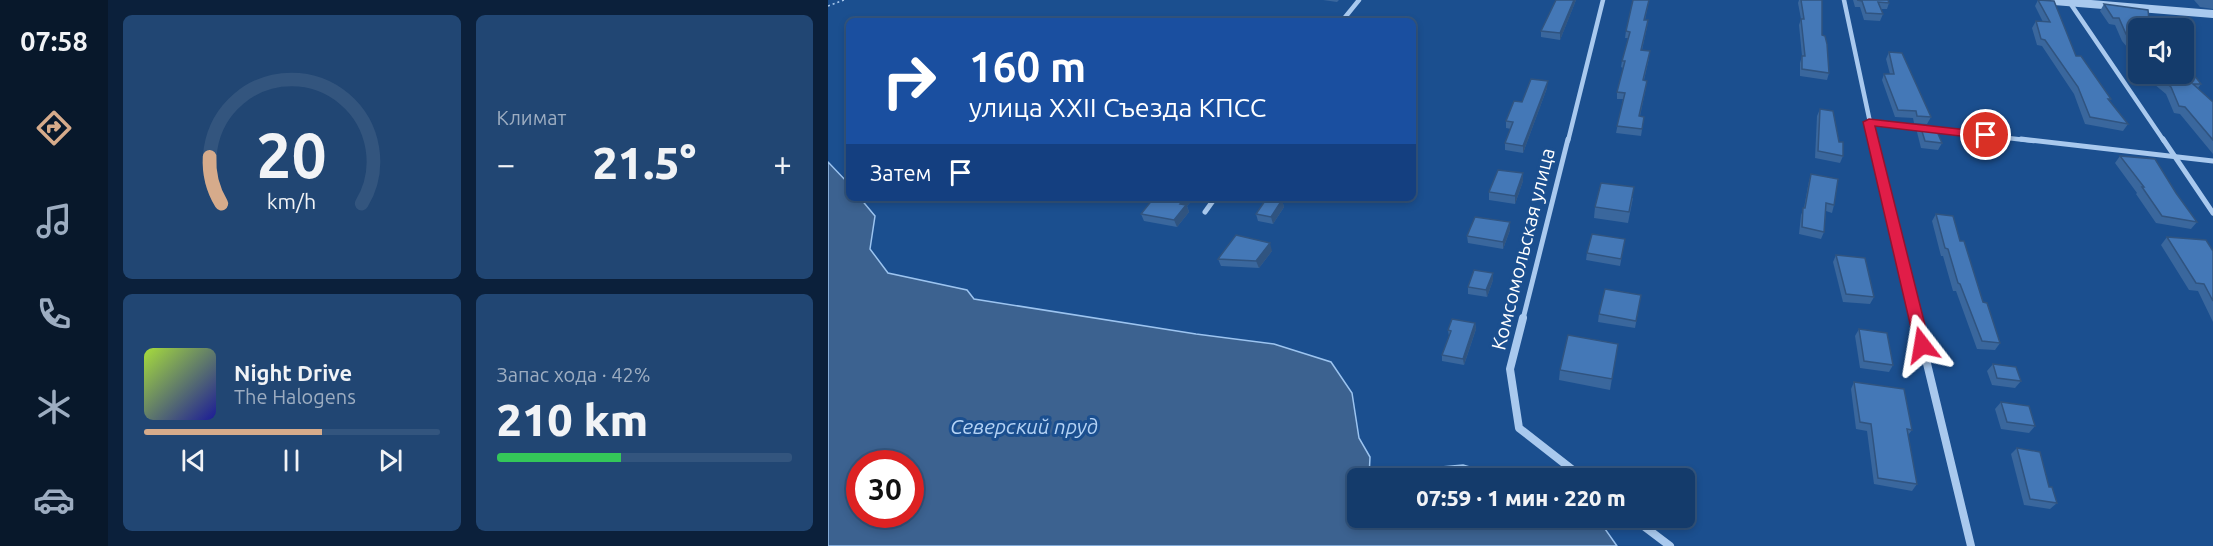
<!DOCTYPE html>
<html lang="ru">
<meta charset="utf-8">
<style>
:root{--surface:#143b6b;--page:#214673;--text:#f1f3f6;--muted:#9dadc1;--line:#33557e;--accent:#d6ab8b}
body{margin:0;font-family:Ubuntu,sans-serif;background:var(--page);color:var(--text);height:100vh;display:flex;flex-direction:column;font-size:22px;white-space:nowrap}
*{box-sizing:border-box;margin:0}
p{font-size:20px;color:var(--muted)}
.icon{flex:none;width:33px;height:33px;fill:none;stroke:currentColor;stroke-width:2;stroke-linecap:round;stroke-linejoin:round}
.map{position:relative;flex:1;overflow:hidden}
.side{display:flex;flex-direction:column;gap:15px;padding:15px;background:#0b203b;width:720px}
.side>*{flex:none}
.hud{position:absolute;left:18px;top:18px;width:570px;height:183px;border-radius:9px;box-shadow:0 3px 9px #0003,0 0 0 2px var(--line);background:#1a4fa0;color:#fff;overflow:hidden}
.buttons{position:absolute;left:1300px;top:18px;display:grid;gap:12px}
.buttons a{display:grid;place-items:center;width:66px;height:66px;border-radius:9px;background:var(--surface);box-shadow:0 3px 9px #0003,0 0 0 2px var(--line);font-size:30px}
.speed{position:absolute;left:18px;top:450px;display:flex;gap:12px;font-size:30px;font-weight:700;text-align:center}
.speed>*{display:grid;place-content:center;width:78px;height:78px;border-radius:50%;background:var(--surface);box-shadow:0 3px 9px #0003,0 0 0 2px var(--line);line-height:1}
.speed .limit{border:9px solid #d22;background:#fff;color:#111}
.pin{position:absolute;display:grid;place-items:center;width:51px;height:51px;color:#fff;margin:-26px;border:3px solid #fff;border-radius:50%;box-shadow:0 2px 6px #0007}
.me{position:absolute;width:66px;margin:-33px;rotate:346deg;stroke-linejoin:round;filter:drop-shadow(0 0 4px #0008)}
.turn{display:flex;align-items:center;gap:21px;height:126px;padding:0 24px;font-size:27px}
.turn .icon{width:78px;height:78px;stroke-width:2.5}
.turn b{display:block;font-size:42px;line-height:51px}
.then{display:flex;align-items:center;height:57px;padding:0 24px;background:#0003;gap:12px;font-size:22px}
.big{font-size:45px;font-weight:800;line-height:1.1}
.side .tile{flex:1;display:flex;flex-direction:column;justify-content:center;gap:9px;min-width:0;padding:0 21px;border-radius:9px;background:var(--page)}
.side .dial{align-items:center;gap:0}
.dial svg{height:156px;overflow:visible;fill:none;stroke:var(--line);stroke-width:7;stroke-linecap:round;text-anchor:middle}
.dial text{fill:var(--text);stroke:none}
.song{display:flex;align-items:center;gap:18px}
.cover{width:72px;height:72px;border-radius:9px;background:linear-gradient(135deg,hsl(80 70% 55%),hsl(240 70% 35%))}
.played{height:6px;border-radius:3px;background:linear-gradient(90deg,var(--accent) 60%,var(--line) 60%)}
.keys{display:flex;justify-content:space-around;direction:ltr}
.heat{display:flex;justify-content:space-between;align-items:center;font-size:33px;direction:ltr}
.charge{height:9px;border-radius:4px;background:linear-gradient(90deg,#34c759 42%,var(--line) 0)}
.side .tiles{flex:1;display:grid;gap:15px;grid-template-columns:repeat(2,1fr)}
.trip{position:absolute;left:519px;top:468px;width:348px;height:60px;border-radius:9px;background:var(--surface);box-shadow:0 3px 9px #0003,0 0 0 2px var(--line);font-weight:800;line-height:60px;text-align:center}
main{display:flex;flex:1;min-height:0}
.menu{display:flex;flex-direction:column;width:108px;justify-content:space-around;align-items:center;background:#08182b;color:var(--muted)}
.menu .icon{width:42px;height:42px}
.menu .selected{color:var(--accent)}
.menu b{font-size:27px;color:var(--text)}
.map>svg:first-child{display:block}
.water{fill:#3c6290;stroke:#9cc4f0;stroke-width:1.5;fill-rule:evenodd}
.lines{fill:none;stroke-linecap:round;stroke-linejoin:round}
.path{stroke:#a9c9ee;stroke-width:1.5;stroke-dasharray:2 3;stroke-linecap:butt}
.minor-far2{stroke:#a9c9ee;stroke-width:4.5}
.minor-far1{stroke:#a9c9ee;stroke-width:5}
.minor{stroke:#a9c9ee;stroke-width:8}
.tertiary{stroke:#a9c9ee;stroke-width:8}
.wall{fill:#3a679d}
.shaded-wall{fill:#305480}
.building{fill:#4478b7;stroke:#305480;stroke-width:1.5}
.route{fill:#e11d48;stroke:#92132f;stroke-width:1.5}
.labels{text-anchor:middle;stroke-width:6;stroke-linejoin:round;paint-order:stroke}
.street-label{font-size:20px;fill:#fff;stroke:#1b4f8f}
.water-label{font-size:21px;font-style:italic;fill:#b5d3f5;stroke:#1b4f8f}
</style>
<main>
<nav class="menu">
<b>07:58</b>
<svg class="icon selected" aria-label="directions" viewBox="0 0 24 24"><path d="M12 3l9 9-9 9-9-9zM9 14v-3h6M13 9l2 2-2 2"/></svg>
<svg class="icon" aria-label="music" viewBox="0 0 24 24"><path d="M9 18V5l10-2v13"/><circle cx="6" cy="18" r="3"/><circle cx="16" cy="16" r="3"/></svg>
<svg class="icon" aria-label="phone" viewBox="0 0 24 24"><path d="M5 4h4l2 5-3 2q2 4 5 5l2-3 5 2v4C11 20 4 13 5 4z"/></svg>
<svg class="icon" aria-label="climate" viewBox="0 0 24 24"><path d="M12 3v18M4 7l16 10M4 17L20 7"/></svg>
<svg class="icon" aria-label="car" viewBox="0 0 24 24"><path d="M5 17H2v-5l4-1 3-4h7l3 4 3 1v5h-3M9 17h6M6 11h13"/><circle cx="7" cy="17" r="2"/><circle cx="17" cy="17" r="2"/></svg>
</nav>
<section class="side">
<div class="tiles">
<div class="tile dial"><svg viewBox="0 0 100 80">
<path d="M14 69A42 42 0 1 1 86 69"/>
<path d="M14 69A42 42 0 0 1 8 45" stroke="#d6ab8b"/>
<text x="50" y="56" font-size="32" font-weight="700">20</text>
<text x="50" y="72" font-size="11">km/h</text>
</svg></div>
<div class="tile"><p>Климат</p>
<div class="heat"><a>−</a><b class="big">21.5°</b><a>+</a></div>
</div>
<div class="tile">
<div class="song"><i class="cover"></i><div><b>Night Drive</b><p>The Halogens</p></div></div>
<div class="played"></div>
<div class="keys"><svg class="icon" aria-label="previous" viewBox="0 0 24 24"><path d="M18 5L8 12l10 7zM5 5v14"/></svg><svg class="icon" aria-label="pause" viewBox="0 0 24 24"><path d="M8 5v14M16 5v14"/></svg><svg class="icon" aria-label="next" viewBox="0 0 24 24"><path d="M6 5l10 7-10 7zM19 5v14"/></svg></div>
</div>
<div class="tile"><p>Запас хода · 42%</p><b class="big">210 km</b><div class="charge"></div></div>
</div>
</section>
<div class="map">
<svg width="1385" height="546" viewBox="0 0 1385 546">
<rect width="100%" height="100%" fill="#1b4f8f"/>
<!-- water -->
<g class="water">
<path d="M0,162l21,22v14h11l15,18 -5,33 18,24 79,17 7,9 222,35 78,10 57,18 21,31 7,45 11,19 -1,21h-11v40h235l10,8 14,20h-789zM32,464h50v50h-50z"/>
<polygon points="635,465 678,478 571,478 580,470"/>
</g>
<g class="lines">
<!-- path -->
<polyline class="path" points="0,6 16,0"/>
<!-- minor-far2 -->
<g class="minor-far2">
<polyline points="1016,0 1046,141"/>
<polyline points="1240,0 1336,141"/>
<polyline points="514,21 531,0"/>
<polyline points="1041,122 1206,141"/>
<polyline points="740,141 775,0"/>
</g>
<!-- minor-far1 -->
<g class="minor-far1">
<polyline points="1045,139 1088,319"/>
<polyline points="1193,139 1385,161"/>
<polyline points="1335,139 1385,213"/>
<polyline points="377,212 387,198"/>
<polyline points="695,319 740,139"/>
</g>
<!-- minor -->
<g class="minor">
<polyline points="695,318 682,369 691,428 755,478"/>
<polyline points="1088,318 1143,546"/>
<polyline points="805,518 842,546"/>
</g>
<!-- tertiary -->
<polyline class="tertiary" points="1214,0 1385,14"/>
</g>
<!-- wall -->
<g class="wall">
<polygon points="495,0 511,0 509,2"/>
<polygon points="728,0 748,0 732,40 713,37 713,31"/>
<polygon points="805,0 821,0 817,20 820,20 819,27 814,50 821,58 816,80 819,81 818,87 812,116 816,117 813,136 788,133 795,99 789,99 789,92 795,68 793,67 794,61 800,38 797,38 798,31"/>
<polygon points="971,0 994,0 994,35 1001,73 999,80 972,76 972,63 974,56 971,25 973,19 970,3"/>
<polygon points="1025,0 1060,0 1061,3 1059,9 1053,9 1055,14 1052,21 1036,20 1032,7 1027,7"/>
<polygon points="1210,0 1248,56 1283,99 1281,101 1300,124 1295,131 1257,124 1246,94 1214,46 1209,45 1204,28 1208,21 1215,22 1207,6"/>
<polygon points="1366,0 1385,0 1385,9 1372,7"/>
<polygon points="1276,4 1311,28 1311,61 1294,41 1287,25 1281,24 1272,11"/>
<polygon points="1061,52 1103,117 1099,124 1086,123 1085,118 1067,117 1054,80 1056,74 1062,74 1058,59"/>
<polygon points="1311,62 1311,71 1307,68"/>
<polygon points="1314,74 1356,74 1373,84 1370,88 1385,102 1385,154 1352,114 1346,113 1338,94"/>
<polygon points="719,88 695,153 677,150 677,143 683,129 678,128 678,121 694,102"/>
<polygon points="992,109 1011,142 1015,156 1012,163 987,158 989,116"/>
<polygon points="1092,125 1114,143 1110,150 1093,148 1089,132"/>
<polygon points="1292,156 1348,193 1369,222 1363,229 1328,223 1308,194 1309,193 1287,163"/>
<polygon points="695,173 695,181 687,204 661,200 661,192"/>
<polygon points="983,174 1006,205 1004,213 998,211 996,232 993,239 971,234 973,215 976,208 981,181"/>
<polygon points="331,198 366,198 359,206 361,212 349,227 316,221 313,214"/>
<polygon points="805,198 800,223 766,218 767,207"/>
<polygon points="454,200 456,207 445,224 430,221 428,214"/>
<polygon points="1108,214 1132,241 1155,302 1172,343 1167,350 1149,349 1128,291 1125,291 1115,256 1113,256 1104,221"/>
<polygon points="682,230 675,249 640,243 639,236"/>
<polygon points="1339,237 1385,251 1385,322 1370,291 1361,290 1333,245"/>
<polygon points="797,239 792,266 758,260 759,253"/>
<polygon points="444,251 431,268 393,266 390,259"/>
<polygon points="1008,255 1046,297 1042,304 1015,302 1005,262"/>
<polygon points="665,273 665,280 659,297 640,294 640,287"/>
<polygon points="813,295 807,328 770,322 771,314"/>
<polygon points="647,323 648,329 636,365 614,361 614,355 621,336 620,330"/>
<polygon points="1031,329 1065,365 1061,372 1032,368 1027,336"/>
<polygon points="790,344 782,390 731,380 732,370"/>
<polygon points="1165,364 1193,381 1187,388 1164,385 1159,371"/>
<polygon points="1026,382 1084,430 1080,435 1089,484 1084,491 1046,484 1039,431 1028,429 1023,389"/>
<polygon points="1173,402 1207,426 1201,433 1173,429 1167,409"/>
<polygon points="1189,448 1221,487 1229,503 1222,509 1196,505 1183,454"/>
</g>
<!-- shaded-wall -->
<g class="shaded-wall">
<polygon points="746,0 748,0 732,40 732,33"/>
<polygon points="720,81 719,88 695,153 695,146"/>
<polygon points="695,173 695,181 687,204 687,196"/>
<polygon points="357,198 366,198 359,206 361,212 349,227 346,220 352,204"/>
<polygon points="454,200 456,207 445,224 443,217"/>
<polygon points="682,222 682,230 675,249 675,242"/>
<polygon points="442,243 444,251 431,268 428,261"/>
<polygon points="665,273 665,280 659,297 658,290"/>
<polygon points="647,323 648,329 636,365 635,359"/>
</g>
<!-- building -->
<g class="building">
<polygon points="728,0 746,0 732,33 713,31"/>
<polygon points="805,0 821,0 816,20 820,20 813,50 822,51 815,80 819,81 811,116 816,117 814,129 789,126 797,93 789,92 797,61 794,61 802,32 798,31"/>
<polygon points="973,0 994,0 994,35 997,36 999,44 1001,73 974,69 974,56 977,56 973,19 976,19"/>
<polygon points="1029,0 1060,0 1061,3 1050,2 1055,14 1038,13 1034,1"/>
<polygon points="1210,0 1226,1 1248,56 1253,56 1283,99 1280,99 1300,124 1262,117 1250,87 1217,40 1213,39 1208,21 1222,22"/>
<polygon points="1276,4 1320,10 1321,20 1329,28 1311,28 1311,49 1298,34 1291,18 1285,18"/>
<polygon points="473,18 487,20 486,21 470,21"/>
<polygon points="1061,52 1074,53 1103,117 1089,116 1088,111 1070,110 1056,74 1066,74"/>
<polygon points="1356,62 1373,84 1365,84 1385,102 1385,140 1357,107 1351,106 1343,87 1327,74 1356,74"/>
<polygon points="703,79 720,81 695,146 677,143 685,122 678,121 686,101 694,102"/>
<polygon points="992,109 1005,111 1011,142 1015,142 1015,156 990,151"/>
<polygon points="1092,125 1107,127 1114,143 1097,141"/>
<polygon points="1292,156 1327,159 1348,193 1369,222 1334,216 1314,187 1316,187"/>
<polygon points="670,170 695,173 687,196 661,192"/>
<polygon points="983,174 1010,179 1006,205 998,203 996,232 974,227 975,208 977,208"/>
<polygon points="773,183 806,187 801,212 767,207"/>
<polygon points="331,198 357,198 352,204 358,205 346,220 313,214 325,199 330,200"/>
<polygon points="439,198 454,200 443,217 428,214"/>
<polygon points="1108,214 1125,216 1132,241 1136,241 1155,302 1159,303 1172,343 1154,341 1132,284 1130,283 1120,249 1117,248"/>
<polygon points="647,217 682,222 675,242 639,236"/>
<polygon points="764,234 797,239 793,259 759,253"/>
<polygon points="408,235 442,243 428,261 390,259"/>
<polygon points="1339,237 1378,240 1385,251 1385,301 1376,284 1368,283"/>
<polygon points="1008,255 1037,258 1046,297 1018,294"/>
<polygon points="646,270 665,273 658,290 640,287"/>
<polygon points="777,289 813,295 808,321 771,314"/>
<polygon points="624,319 647,323 635,359 614,355 623,331 620,330"/>
<polygon points="1031,329 1059,333 1065,365 1036,361"/>
<polygon points="740,335 790,344 784,379 732,370"/>
<polygon points="1165,364 1188,367 1193,381 1169,378"/>
<polygon points="1026,382 1076,389 1084,430 1079,429 1089,484 1050,478 1043,424 1032,422"/>
<polygon points="1173,402 1201,406 1207,426 1179,422"/>
<polygon points="1189,448 1212,452 1221,487 1224,487 1229,503 1202,499"/>
</g>
<!-- route -->
<polygon class="route" points="1041,119 1158,132 1164,135 1158,139 1047,126 1102,345 1100,349 1089,349 1087,345 1035,122"/>
<g class="labels">
<!-- street labels -->
<g class="street-label">
<text transform="translate(695 249) rotate(-76)" y="7">Комсомольская улица</text>
</g>
<!-- water labels -->
<g class="water-label">
<text x="196" y="434">Северский пруд</text>
</g>
</g>
</svg>
<div class="buttons">
<a><svg class="icon" aria-label="sound" viewBox="0 0 24 24"><path d="M4 9h4l5-4v14l-5-4H4zM17 9q2 3 0 6"/></svg></a>
</div>
<div class="speed"><div class="limit">30</div></div>
<div class="pin" style="left:1158px;top:135px;background:#d93025"><svg class="icon" aria-label="arrive" viewBox="0 0 24 24"><path d="M6 21V4h12l-3 4 3 4H6"/></svg></div>
<svg class="me" style="left:1094px;top:345px" viewBox="-20 -20 40 40"><path d="M0-17L14 15 0 8-14 15z" fill="#e11d48" stroke="#fff" stroke-width="4"/></svg>
<div class="trip">07:59 · 1 мин · 220 m</div>
<div class="hud">
<div class="turn"><svg class="icon" aria-label="right" viewBox="0 0 24 24"><path d="M7 20v-9h11M14 6l5 5-5 5"/></svg><div><b>160 m</b>улица XXII Съезда КПСС</div></div>
<div class="then">Затем<svg class="icon" aria-label="arrive" viewBox="0 0 24 24"><path d="M6 21V4h12l-3 4 3 4H6"/></svg></div>
</div>
</div>
</main>
